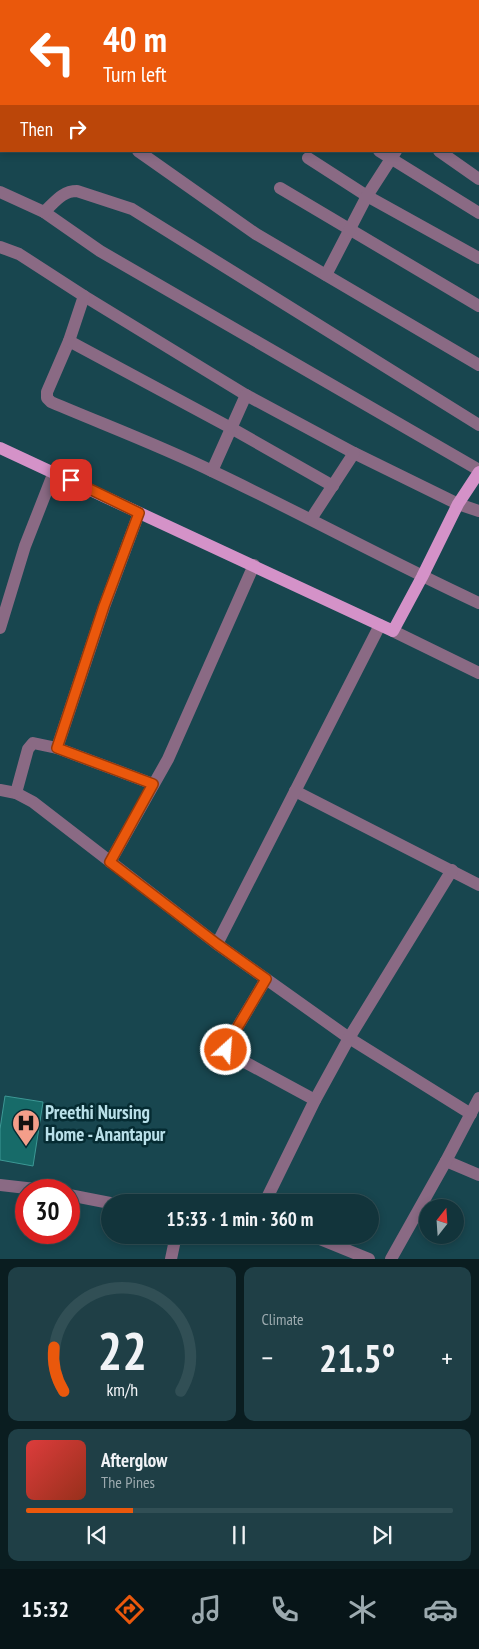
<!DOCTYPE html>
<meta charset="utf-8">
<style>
:root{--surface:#12343b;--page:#1f3f46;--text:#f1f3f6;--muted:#9caaaf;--line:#314f55;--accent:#ea580c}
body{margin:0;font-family:"PT Sans Narrow",sans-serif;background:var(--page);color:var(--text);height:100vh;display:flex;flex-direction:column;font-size:19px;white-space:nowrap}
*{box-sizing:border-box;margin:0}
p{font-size:16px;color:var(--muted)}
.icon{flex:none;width:28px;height:28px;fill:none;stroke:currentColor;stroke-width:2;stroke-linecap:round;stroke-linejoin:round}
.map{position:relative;height:1259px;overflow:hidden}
.details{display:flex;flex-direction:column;gap:8px;padding:8px;background:#0a1d20;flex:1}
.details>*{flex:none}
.top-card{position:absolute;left:0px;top:0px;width:480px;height:152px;box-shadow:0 2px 8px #0003,0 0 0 1px var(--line);background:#ea580c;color:#fff;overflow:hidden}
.needle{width:32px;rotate:17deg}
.controls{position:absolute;left:419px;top:1199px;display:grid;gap:10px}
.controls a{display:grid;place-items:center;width:45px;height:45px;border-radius:50%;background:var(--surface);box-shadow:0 2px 8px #0003,0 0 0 1px var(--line);font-size:25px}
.speed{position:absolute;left:15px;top:1179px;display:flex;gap:10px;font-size:25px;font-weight:700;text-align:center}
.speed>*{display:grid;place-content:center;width:65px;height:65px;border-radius:50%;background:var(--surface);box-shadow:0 2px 8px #0003,0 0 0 1px var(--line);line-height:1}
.speed .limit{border:8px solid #d22;background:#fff;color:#111}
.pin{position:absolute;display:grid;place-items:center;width:42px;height:42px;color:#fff;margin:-21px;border-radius:10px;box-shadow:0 2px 8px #0006}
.me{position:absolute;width:55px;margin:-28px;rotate:26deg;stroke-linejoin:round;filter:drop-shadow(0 0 4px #0008)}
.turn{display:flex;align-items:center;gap:18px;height:105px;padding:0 20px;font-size:22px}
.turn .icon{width:65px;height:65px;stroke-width:2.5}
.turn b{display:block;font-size:35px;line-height:42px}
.then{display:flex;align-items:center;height:48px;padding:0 20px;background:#0003;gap:10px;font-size:19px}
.big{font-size:38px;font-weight:800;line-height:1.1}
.details .tile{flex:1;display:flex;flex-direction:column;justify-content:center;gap:8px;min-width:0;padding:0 18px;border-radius:10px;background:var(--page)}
.details .dial{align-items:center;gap:0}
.dial svg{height:130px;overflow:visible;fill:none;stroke:var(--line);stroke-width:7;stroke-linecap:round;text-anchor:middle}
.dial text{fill:var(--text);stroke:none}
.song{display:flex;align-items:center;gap:15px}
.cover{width:60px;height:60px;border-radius:8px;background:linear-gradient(135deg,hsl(0 70% 55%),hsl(10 70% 35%))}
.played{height:5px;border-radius:2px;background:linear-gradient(90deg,var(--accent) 25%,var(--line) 25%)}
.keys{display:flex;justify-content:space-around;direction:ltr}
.heat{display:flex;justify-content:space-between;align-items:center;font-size:28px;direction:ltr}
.details .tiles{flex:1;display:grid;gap:8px;grid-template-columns:1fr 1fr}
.tile:last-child{grid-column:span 2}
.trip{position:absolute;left:101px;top:1194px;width:278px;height:50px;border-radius:25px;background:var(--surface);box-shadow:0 2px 8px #0003,0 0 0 1px var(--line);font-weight:800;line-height:50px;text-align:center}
.tabs{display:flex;height:80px;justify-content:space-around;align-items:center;background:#071518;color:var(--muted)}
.tabs .icon{width:35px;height:35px}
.tabs .active{color:var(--accent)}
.tabs b{font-size:22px;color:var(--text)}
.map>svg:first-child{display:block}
.building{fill:#176b69;stroke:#3c9895}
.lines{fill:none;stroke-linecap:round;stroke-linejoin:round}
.minor{stroke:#8a6a84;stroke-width:12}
.major{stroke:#d492c8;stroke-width:12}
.route-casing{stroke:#983908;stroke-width:12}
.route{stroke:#ea580c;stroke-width:9}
.labels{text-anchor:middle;stroke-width:5;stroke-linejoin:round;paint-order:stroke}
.poi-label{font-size:19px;font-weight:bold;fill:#b9e0e9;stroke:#052b32;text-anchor:start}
</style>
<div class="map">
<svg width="479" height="1259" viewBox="0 0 479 1259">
<rect width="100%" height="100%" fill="#18464f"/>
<!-- building -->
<polygon class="building" points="5,1096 43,1102 33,1166 0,1160 0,1129"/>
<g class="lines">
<!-- minor -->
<g class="minor">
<polyline points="333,0 334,1"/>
<polyline points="154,1 155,0"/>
<polyline points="268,1 269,0"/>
<polyline points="0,58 1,59"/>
<polyline points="479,137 479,138"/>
<polyline points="138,151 256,234 479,365"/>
<polyline points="379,151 479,213"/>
<polyline points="439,151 479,179"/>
<polyline points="308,158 367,196 479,258"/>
<polyline points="280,188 479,306"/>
<polyline points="0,192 44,212 100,251 479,470"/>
<path d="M44,212c11,-10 18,-21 33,-21l55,18 347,216"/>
<polyline points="0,247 19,254 84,296 246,395 354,453 458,504 479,511"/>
<polyline points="326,275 367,196 396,151"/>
<path d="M84,296l-15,45 -22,51v6l4,4c54,23 110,44 163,70 89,42 176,90 265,131"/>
<polyline points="69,341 231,428 333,486"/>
<polyline points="212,471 246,395"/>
<polyline points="311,519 354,453"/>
<polyline points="0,628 25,546 54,472"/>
<polyline points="393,631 479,673"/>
<polyline points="57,748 104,607 139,513"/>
<polyline points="0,790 16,793 33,802 217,944 349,1038 471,1114"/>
<polyline points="295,791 479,885"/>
<polyline points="16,793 28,749 33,743 57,748 153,784"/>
<polyline points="110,862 168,759 254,565"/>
<polyline points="217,944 380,625"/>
<polyline points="266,979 227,1045 228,1053 315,1100"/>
<polyline points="446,1161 479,1175"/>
<polyline points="0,1185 44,1190"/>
<polyline points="69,1195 110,1203"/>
<polyline points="265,1202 315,1100 349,1038 452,870"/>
<polyline points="310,1235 369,1259"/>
<polyline points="171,1259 176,1235"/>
<polyline points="391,1259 446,1161 479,1098"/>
</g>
<!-- major -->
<polyline class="major" points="0,448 393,631 422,577 458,504 479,472"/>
</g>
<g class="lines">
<!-- route casing -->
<g class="route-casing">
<polyline id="route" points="71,480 139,513 104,606 57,748 153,784 110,862 217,944 266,979 227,1045 226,1050"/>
</g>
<!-- route -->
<use href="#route" class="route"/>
</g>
<!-- icons -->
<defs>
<g id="hospital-pin" transform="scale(1.4375)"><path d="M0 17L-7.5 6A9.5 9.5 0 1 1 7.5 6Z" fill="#f49e8a" stroke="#052b32"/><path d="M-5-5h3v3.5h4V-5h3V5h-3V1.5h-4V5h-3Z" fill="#111"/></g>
</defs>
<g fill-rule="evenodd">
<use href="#hospital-pin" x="26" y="1123"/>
</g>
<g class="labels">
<!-- poi labels -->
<g class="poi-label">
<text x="45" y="1119">Preethi Nursing<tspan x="45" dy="22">Home - Anantapur</tspan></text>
</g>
</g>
</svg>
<div class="controls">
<a><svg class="needle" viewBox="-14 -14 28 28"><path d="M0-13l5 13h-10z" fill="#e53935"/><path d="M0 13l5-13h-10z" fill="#9caaaf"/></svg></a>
</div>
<div class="speed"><div class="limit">30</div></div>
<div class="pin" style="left:71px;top:480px;background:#d93025"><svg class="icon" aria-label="arrive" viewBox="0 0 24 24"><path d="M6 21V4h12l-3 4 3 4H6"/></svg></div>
<svg class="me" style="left:226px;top:1050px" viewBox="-20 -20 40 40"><circle r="17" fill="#ea580c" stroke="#fff" stroke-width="3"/><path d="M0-11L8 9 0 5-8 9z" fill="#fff"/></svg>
<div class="trip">15:33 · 1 min · 360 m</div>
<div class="top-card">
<div class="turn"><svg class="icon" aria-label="left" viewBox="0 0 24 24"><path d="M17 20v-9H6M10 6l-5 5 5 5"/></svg><div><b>40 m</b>Turn left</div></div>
<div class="then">Then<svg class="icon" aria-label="right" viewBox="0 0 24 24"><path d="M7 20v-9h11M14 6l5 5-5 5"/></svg></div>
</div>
</div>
<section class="details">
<div class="tiles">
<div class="tile dial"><svg viewBox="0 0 100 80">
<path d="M14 69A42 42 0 1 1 86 69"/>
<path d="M14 69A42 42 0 0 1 8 42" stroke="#ea580c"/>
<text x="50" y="56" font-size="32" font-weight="700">22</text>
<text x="50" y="72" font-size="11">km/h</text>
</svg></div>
<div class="tile"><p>Climate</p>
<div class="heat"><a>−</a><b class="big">21.5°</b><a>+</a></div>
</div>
<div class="tile">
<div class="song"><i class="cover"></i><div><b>Afterglow</b><p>The Pines</p></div></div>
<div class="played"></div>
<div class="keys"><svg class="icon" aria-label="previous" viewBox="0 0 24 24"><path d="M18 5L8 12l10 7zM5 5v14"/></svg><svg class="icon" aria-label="pause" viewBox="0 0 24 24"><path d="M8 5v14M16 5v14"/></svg><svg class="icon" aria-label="next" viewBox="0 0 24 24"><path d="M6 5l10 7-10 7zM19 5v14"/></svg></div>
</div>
</div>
</section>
<nav class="tabs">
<b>15:32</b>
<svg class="icon active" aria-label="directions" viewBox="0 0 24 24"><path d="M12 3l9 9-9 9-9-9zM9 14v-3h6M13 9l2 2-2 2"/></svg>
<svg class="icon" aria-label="music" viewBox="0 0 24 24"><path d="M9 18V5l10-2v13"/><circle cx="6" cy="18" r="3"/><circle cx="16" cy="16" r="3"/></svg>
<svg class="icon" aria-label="phone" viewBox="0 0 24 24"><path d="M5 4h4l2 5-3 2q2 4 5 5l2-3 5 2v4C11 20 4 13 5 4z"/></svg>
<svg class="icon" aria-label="climate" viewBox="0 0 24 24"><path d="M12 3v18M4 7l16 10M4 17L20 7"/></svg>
<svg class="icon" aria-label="car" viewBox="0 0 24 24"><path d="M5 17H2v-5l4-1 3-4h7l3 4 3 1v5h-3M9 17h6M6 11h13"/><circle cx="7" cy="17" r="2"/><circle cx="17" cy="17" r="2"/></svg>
</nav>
